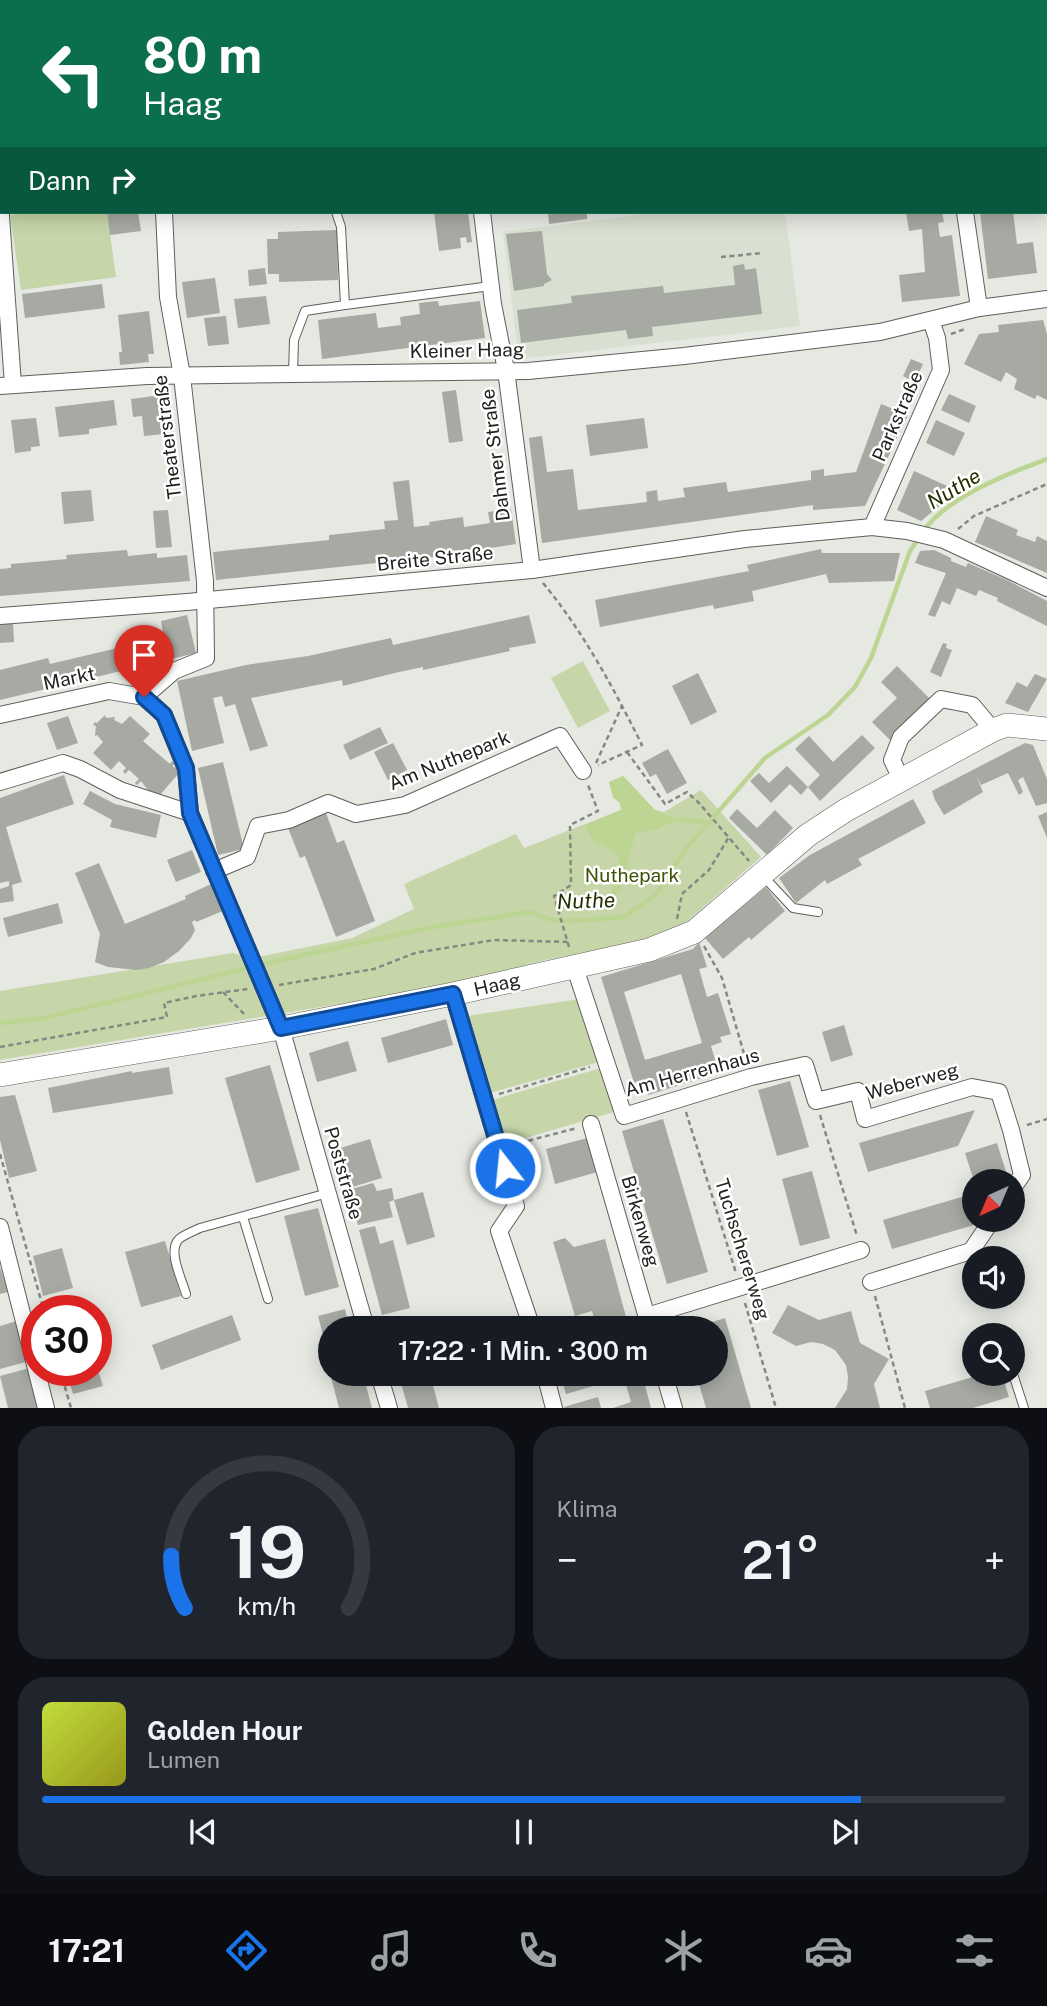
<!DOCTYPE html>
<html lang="de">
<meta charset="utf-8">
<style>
:root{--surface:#171b24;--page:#20242c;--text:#f1f3f6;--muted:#9ea1a6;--line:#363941;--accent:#1a73e8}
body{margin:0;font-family:"Public Sans",sans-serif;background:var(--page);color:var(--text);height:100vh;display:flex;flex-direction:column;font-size:26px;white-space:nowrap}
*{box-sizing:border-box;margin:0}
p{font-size:23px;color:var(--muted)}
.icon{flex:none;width:38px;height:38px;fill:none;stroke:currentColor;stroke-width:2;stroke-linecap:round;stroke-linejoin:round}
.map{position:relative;height:1408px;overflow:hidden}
.drawer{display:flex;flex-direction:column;gap:18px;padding:18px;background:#0d0f14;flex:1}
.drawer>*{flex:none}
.hud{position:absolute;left:0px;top:0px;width:1048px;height:214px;box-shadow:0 4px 18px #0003;background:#0b6e4f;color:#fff;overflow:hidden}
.needle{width:46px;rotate:224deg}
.buttons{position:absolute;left:962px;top:1169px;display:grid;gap:14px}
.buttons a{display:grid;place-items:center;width:63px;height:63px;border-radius:50%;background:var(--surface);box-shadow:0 4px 18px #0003;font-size:35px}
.speed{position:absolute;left:21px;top:1295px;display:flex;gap:14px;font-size:35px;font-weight:700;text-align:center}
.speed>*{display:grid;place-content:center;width:91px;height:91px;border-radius:50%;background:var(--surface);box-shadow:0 4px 18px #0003;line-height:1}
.speed .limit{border:10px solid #d22;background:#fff;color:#111}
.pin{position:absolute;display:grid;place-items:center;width:60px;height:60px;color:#fff;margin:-72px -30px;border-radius:50% 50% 50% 0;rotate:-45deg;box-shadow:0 0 7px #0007}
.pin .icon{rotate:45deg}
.me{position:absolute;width:77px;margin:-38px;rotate:344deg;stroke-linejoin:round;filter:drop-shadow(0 0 5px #0008)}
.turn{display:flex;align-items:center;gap:24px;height:147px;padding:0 28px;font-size:32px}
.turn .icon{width:91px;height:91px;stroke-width:2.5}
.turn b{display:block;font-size:49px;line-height:60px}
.then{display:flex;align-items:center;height:66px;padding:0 28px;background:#0003;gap:14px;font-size:26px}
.big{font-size:52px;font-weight:600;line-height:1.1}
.drawer .widget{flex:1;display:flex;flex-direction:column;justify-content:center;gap:10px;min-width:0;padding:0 24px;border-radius:28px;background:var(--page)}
.drawer .dial{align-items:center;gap:0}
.dial svg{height:182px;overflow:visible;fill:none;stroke:var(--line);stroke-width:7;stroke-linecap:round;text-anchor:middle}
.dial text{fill:var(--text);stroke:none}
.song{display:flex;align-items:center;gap:21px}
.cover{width:84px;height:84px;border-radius:10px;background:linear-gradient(135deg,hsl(70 70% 55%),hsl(60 70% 35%))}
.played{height:7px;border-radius:4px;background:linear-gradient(90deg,var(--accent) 85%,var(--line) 85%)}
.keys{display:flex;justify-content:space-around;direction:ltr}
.heat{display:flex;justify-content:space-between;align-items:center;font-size:38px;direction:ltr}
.drawer .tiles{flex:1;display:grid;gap:18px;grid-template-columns:1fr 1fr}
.widget:last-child{grid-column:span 2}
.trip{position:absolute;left:318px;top:1316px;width:410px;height:70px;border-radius:35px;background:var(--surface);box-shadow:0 4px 18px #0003;font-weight:600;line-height:70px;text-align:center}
.dock{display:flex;height:112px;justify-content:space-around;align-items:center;background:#090b0e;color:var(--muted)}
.dock .icon{width:49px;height:49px}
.dock .selected{color:var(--accent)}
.dock b{font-size:32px;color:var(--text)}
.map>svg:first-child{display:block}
.built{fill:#d9dfd1}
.green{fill:#c6d6a9}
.water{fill:#bdd592}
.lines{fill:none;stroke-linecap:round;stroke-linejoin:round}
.stream{stroke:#bdd592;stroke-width:4.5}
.building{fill:#a7a9a3;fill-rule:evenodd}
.lane-casing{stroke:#5d605a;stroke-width:10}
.street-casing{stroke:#5d605a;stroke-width:18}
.secondary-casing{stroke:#5d605a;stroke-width:24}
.path{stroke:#878884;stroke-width:2.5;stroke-dasharray:5 3.5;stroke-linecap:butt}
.lane{stroke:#fff;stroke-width:8}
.street{stroke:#fff;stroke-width:16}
.secondary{stroke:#fff;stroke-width:23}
.route-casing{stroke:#114b97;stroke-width:18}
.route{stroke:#1a73e8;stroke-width:12}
.labels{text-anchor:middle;stroke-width:5;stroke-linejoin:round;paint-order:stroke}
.street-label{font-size:19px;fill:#212220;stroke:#fff}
.park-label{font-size:19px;fill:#3e5104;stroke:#fff}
.water-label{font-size:21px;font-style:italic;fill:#233000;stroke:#fff}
</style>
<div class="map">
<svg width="1047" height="1408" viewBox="0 0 1047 1408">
<rect width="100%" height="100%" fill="#e6e8e2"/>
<!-- built -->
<polygon class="built" points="662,212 785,212 800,326 519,359 503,232"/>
<!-- green -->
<g class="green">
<polygon points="35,212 107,212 116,277 21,290 10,215"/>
<polygon points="583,661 610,711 578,728 551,678"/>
<polygon points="623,776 655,810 664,812 701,790 761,857 685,923 634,943 545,960 448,986 0,1060 0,991 233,953 253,958 352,938 414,909 404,884 516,834 524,848 621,810 620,803 613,797 609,782"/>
<polygon points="580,999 599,1062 490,1093 467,1016"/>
<polygon points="601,1068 614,1112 505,1144 492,1100"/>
</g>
<!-- water -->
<path class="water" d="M623,776l32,34 23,10 -21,9 -21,4c-5,15 -8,29 -11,44 -3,14 -16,26 -20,41 3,-21 12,-37 14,-59 -5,-8 -14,-17 -24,-15l-10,-19 36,-15 -1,-7 -7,-6 -4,-15z"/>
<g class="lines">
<!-- stream -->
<g class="stream">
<path d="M923,532c22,-34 86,-59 124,-73"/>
<polyline points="678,820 708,822"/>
<polyline points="259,965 433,927 530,912 552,920 573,921 624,917 656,895 684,851 765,758 828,715 855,687 871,658 910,551 918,539"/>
<polyline points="0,1023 45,1018 251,967"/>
</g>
</g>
<!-- building -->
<g class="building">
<polygon points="107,212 138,212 141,231 110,235"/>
<polygon points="434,212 468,212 472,242 467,243 466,237 460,238 461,248 439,251"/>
<polygon points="548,212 587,212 587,219 549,224"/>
<polygon points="906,212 942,212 944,222 938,223 940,237 952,235 960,296 902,302 899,275 925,272 922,229 909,231"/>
<polygon points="980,212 1013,212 1017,244 1033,242 1037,273 988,279"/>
<polygon points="337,230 338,280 279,282 279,274 268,274 267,239 278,239 278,232"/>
<polygon points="542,231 547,274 552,280 544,284 544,286 514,291 506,234"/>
<polygon points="744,264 745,270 756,268 762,314 652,327 653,336 628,339 626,330 521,343 517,310 572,303 571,296 663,286 664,293 735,285 733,266"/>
<polygon points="265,268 267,284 249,286 248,270"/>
<polygon points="215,278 220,313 187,318 182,282"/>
<polygon points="102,284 105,308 25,318 22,294"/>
<polygon points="266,296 270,324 238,328 234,299"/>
<polygon points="438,301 439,306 480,301 485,338 322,359 318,320 376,313 378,328 401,325 400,317 420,314 419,303"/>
<polygon points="149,311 154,354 148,354 149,362 120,365 119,352 122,352 118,315"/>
<polygon points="226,316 229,344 208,346 204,318"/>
<polygon points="1043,320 1047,334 1047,400 1037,395 1035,399 1014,389 1017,379 1006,372 1001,382 964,364 979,334 999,332 998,325"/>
<polygon points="911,359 923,364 915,382 903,376"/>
<polygon points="456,390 463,441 449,443 442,392"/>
<polygon points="169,394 173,433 144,436 142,416 133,417 131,399"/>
<polygon points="949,394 976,406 969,423 941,410"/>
<polygon points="114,400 117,425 89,429 89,434 59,437 55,407"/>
<polygon points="881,404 908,415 865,506 813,510 813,505 542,543 529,438 542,436 547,472 573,469 578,510 647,502 646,492 657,490 658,501 685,497 683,488 726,482 728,492 811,480 811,471 824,469 824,476 856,472"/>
<polygon points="36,418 40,446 31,447 31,451 15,453 11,420"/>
<polygon points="644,418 648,448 590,456 586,425"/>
<polygon points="936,420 965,433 954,456 926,443"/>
<polygon points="914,471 958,491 921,521 897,510"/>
<polygon points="409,480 414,527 430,525 429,522 463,517 464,527 490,523 488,512 511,509 516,544 433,557 216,580 213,552 329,540 329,535 385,529 384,521 398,520 393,482"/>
<polygon points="91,490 94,521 64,524 61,492"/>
<polygon points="168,510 172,547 156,548 153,511"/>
<polygon points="986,516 1018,530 1016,535 1035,542 1037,536 1047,541 1047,573 975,542"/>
<polygon points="821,549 822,553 900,553 894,581 829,583 826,574 752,591 754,601 714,609 713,605 600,627 595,600 749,571 747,565"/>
<polygon points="127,550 128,556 157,553 157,558 187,555 190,581 0,596 0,569 11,568 11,564 67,559 66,555"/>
<polygon points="934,550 951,558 951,561 966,567 968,563 1007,580 1047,601 1047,626 997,601 998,598 979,590 976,596 957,588 950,605 942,601 935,617 928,615 946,573 915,563 920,551"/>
<polygon points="187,615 196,653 0,700 0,670 48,658 50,664 122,647 121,640 163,633 161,621"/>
<polygon points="529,615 536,643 509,648 510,651 423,670 423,667 399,672 343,686 342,680 251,698 268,746 250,751 235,704 225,707 222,696 213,698 224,743 192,751 177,681 246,665 308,656 391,638 393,645"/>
<polygon points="13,623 14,642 0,643 0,624"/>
<polygon points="943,643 947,644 946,648 952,650 941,677 930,672"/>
<polygon points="897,666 931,700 891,741 872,722 897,698 881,682"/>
<polygon points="698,673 717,712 691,725 672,686"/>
<polygon points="1035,674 1047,679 1028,712 1005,703 1017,682 1027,687"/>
<polygon points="105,715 106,718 115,717 114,720 122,724 130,716 150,734 143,741 170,764 172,761 175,764 172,766 176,768 178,774 160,795 154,792 151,794 141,781 137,785 135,783 139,779 129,770 125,774 123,771 126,768 119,761 111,770 93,753 103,742 97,735 95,736 96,726 93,725 95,722 97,723"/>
<polygon points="68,716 78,743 57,750 47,723"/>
<polygon points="380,727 388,743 350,760 343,745"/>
<polygon points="862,735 875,748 820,801 808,787 820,775 795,749 809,736 833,762"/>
<polygon points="393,743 407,770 388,780 374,752"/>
<polygon points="1025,743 1033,745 1047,779 1047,803 1036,806 1023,777 1018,780 1023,792 1019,795 1008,773 981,785 976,775 983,792 944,815 935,800 932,791"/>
<polygon points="668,749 687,783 667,794 656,774 650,777 642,763"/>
<polygon points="223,762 244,849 218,855 198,768"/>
<polygon points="787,766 808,787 801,795 790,784 771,803 750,781 759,773 769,783"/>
<polygon points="64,775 74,804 6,827 22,882 12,885 14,901 0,903 0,889 9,886 9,881 0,883 0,798"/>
<polygon points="90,791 115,804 161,815 156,838 110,827 112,820 83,804"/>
<polygon points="913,799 926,823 858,859 862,865 827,884 825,880 796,903 779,878 810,855"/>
<polygon points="737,809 757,828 775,810 793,828 767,855 729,818"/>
<polygon points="1047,812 1047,838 1038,816"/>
<polygon points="326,813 337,843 344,840 375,921 336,937 305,856 300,858 288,828"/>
<polygon points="192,850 201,872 176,882 167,860"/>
<polygon points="99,863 125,924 186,899 185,896 211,884 223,911 196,922 195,920 192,922 195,930 191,938 179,951 164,962 149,968 136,970 108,967 95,962 100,934 75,873"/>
<polygon points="766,887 785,911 751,940 749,937 723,959 705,938"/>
<polygon points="58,903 63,923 8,937 3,918"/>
<path d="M699,942l8,25 -8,2 8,28 11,-4 13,41 -11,3 2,5 -11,4 8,27 -71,22 -4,-14 -10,2 -33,-106 92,-28zM681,974l21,69 -57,17 -21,-68z"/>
<polygon points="446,1019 453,1045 388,1063 381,1038"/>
<polygon points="844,1025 853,1055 831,1062 822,1032"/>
<polygon points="348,1041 357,1071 317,1082 309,1053"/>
<polygon points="270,1065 300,1170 256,1183 225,1078"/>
<polygon points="169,1067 173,1094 53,1113 48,1088 132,1071 132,1073"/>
<polygon points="790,1081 809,1147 777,1156 758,1090"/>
<polygon points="15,1095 37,1171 9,1178 0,1140 0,1097"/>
<polygon points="975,1110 958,1146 868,1172 859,1143"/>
<polygon points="663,1119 708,1272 667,1284 622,1131"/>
<polygon points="591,1137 601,1171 555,1184 546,1149"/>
<polygon points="370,1139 382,1178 349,1188 337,1149"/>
<polygon points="997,1143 1007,1175 988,1181 974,1181 965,1153"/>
<polygon points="812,1171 830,1238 800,1246 782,1179"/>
<polygon points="373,1183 377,1191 392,1188 394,1200 389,1202 393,1217 358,1225 348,1190"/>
<polygon points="423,1192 435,1237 407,1245 394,1200"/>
<polygon points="965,1196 974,1225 892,1249 883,1220"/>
<polygon points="318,1208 339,1287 305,1296 284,1216"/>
<polygon points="375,1226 380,1244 393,1240 410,1308 382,1315 359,1230"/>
<polygon points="565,1238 574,1247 605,1239 629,1328 597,1328 592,1311 575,1316 553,1242"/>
<polygon points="165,1241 181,1296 141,1307 125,1252"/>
<polygon points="62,1248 73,1288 43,1296 33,1256"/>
<polygon points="0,1267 8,1292 0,1294"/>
<polygon points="788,1305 819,1320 851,1311 860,1343 889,1359 874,1384 880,1408 835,1408 847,1389 848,1377 846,1365 835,1350 823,1344 811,1342 796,1346 772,1333"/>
<polygon points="345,1309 349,1328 331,1328 330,1361 318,1316"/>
<polygon points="232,1315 241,1340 161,1370 152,1345"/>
<polygon points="725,1318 751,1408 706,1408 696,1374 716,1374 716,1328 693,1328"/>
<polygon points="17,1321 29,1361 0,1369 0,1326"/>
<polygon points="30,1368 41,1408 8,1408 0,1376"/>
<polygon points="66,1370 98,1370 103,1386 73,1394"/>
<polygon points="343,1374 363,1374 372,1408 339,1408 331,1377"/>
<polygon points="430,1374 439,1408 408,1408 401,1383"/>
<polygon points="560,1374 594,1374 597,1385 566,1394"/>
<polygon points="623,1374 642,1374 651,1408 613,1408 631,1402"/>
<polygon points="983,1374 1002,1374 1009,1397 973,1408 930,1408 925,1391"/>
<polygon points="598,1397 601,1408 564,1408 564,1407"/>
</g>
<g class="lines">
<!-- lane casing -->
<g class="lane-casing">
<g id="lane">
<polyline points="345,305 491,286"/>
<polyline points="293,374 294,340 305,311 345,305 341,227 336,212"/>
<polyline points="764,877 793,908 818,912"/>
<polyline points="243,1217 268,1299"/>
<path d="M186,1294c-4,-15 -19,-43 -7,-55 6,-5 15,-8 21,-11l128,-35"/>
<polyline points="1013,1374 1024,1408"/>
</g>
</g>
<!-- street casing -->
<g class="street-casing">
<g id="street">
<polyline points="456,0 456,2"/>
<polyline points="937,0 937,2"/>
<polyline points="170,2 170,0"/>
<polyline points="1046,46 1047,46"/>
<polyline points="0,202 13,385"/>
<polyline points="482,212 493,304 506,370 532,570"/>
<polyline points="965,212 979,308"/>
<polyline points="0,386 147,376 528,371 684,356 880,332 979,308 1047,299"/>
<polyline points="872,527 941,370 937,338 931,320"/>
<polyline points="0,616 187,602 532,570 745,539 872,527 907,531 944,540 1047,588"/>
<polyline points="144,697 174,671 206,658 205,581 182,376 168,297 164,212"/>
<polyline points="0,715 109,691 144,697 164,715 186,769 190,813 281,1028 366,1328"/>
<polyline points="902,781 892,760 901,737 941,699 972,705 993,730"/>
<polyline points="0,782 63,763 80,769 120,790 190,813"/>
<polyline points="214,871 247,857 258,826 289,820 328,803 356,814 405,805 560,736 583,771"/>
<polyline points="574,965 624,1116 751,1077 805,1065 816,1101 858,1091 865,1119 972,1087 999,1092 1011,1130 1022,1175 1013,1188"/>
<polyline points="453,994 516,1206 499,1231 532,1328"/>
<polyline points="591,1124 650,1328"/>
<polyline points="0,1227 46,1408"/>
<polyline points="871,1282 971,1251 992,1220"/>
<polyline points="647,1316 861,1250"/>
<polyline points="379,1374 389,1408"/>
<polyline points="545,1374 554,1408"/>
<polyline points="664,1374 674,1408"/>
</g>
</g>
<!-- secondary casing -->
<g class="secondary-casing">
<polyline id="secondary" points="0,1075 281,1028 453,994 649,950 694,932 808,835 846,810 993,730 1007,725 1047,729"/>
</g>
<!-- path -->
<g class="path">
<polyline points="721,257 763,253"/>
<polyline points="951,334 965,329"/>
<polyline points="958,529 974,516 1047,484"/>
<path d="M543,583c40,48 71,106 99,162l-44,20"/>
<polyline points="627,752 665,804 687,792 699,803 749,861"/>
<polyline points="596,763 622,706"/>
<polyline points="677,919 682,894 709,870 729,837"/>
<polyline points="704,946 722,978 747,1064"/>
<polyline points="569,947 554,896 571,885 570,825 598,811 588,785"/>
<polyline points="279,985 374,969 415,953 494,940 568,942"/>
<polyline points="223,992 244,1014"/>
<polyline points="0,1047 167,1017 164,1003 196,996 248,989"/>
<polyline points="499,1094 590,1067"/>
<polyline points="686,1112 736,1273"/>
<polyline points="820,1115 857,1236"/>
<polyline points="1027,1125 1047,1119"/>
<polyline points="512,1145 577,1128"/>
<polyline points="0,1154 44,1311"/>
<polyline points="875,1296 905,1408"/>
<polyline points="745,1303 776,1408"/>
<polyline points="60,1370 71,1408"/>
</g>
<!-- lane -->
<use href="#lane" class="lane"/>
<!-- street -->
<use href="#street" class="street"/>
<!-- secondary -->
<use href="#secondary" class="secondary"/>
</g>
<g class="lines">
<!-- route casing -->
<g class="route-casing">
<polyline id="route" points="144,697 164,715 186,768 190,813 281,1028 453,994 505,1168"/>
</g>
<!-- route -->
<use href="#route" class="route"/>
</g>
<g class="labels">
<!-- street labels -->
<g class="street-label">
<text transform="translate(467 350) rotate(-1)" y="7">Kleiner Haag</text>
<text transform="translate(897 416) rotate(-66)" y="7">Parkstraße</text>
<text transform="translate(167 437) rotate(-97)" y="7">Theaterstraße</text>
<text transform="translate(495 455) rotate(-97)" y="7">Dahmer Straße</text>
<text transform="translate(435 558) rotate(-6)" y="7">Breite Straße</text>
<text transform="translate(69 678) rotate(-12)" y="7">Markt</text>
<text transform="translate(449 760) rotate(-22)" y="7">Am Nuthepark</text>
<text transform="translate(497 984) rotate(-13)" y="7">Haag</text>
<text transform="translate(692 1072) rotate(-15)" y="7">Am Herrenhaus</text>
<text transform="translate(912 1081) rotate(-15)" y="7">Weberweg</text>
<text transform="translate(344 1173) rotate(74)" y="7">Poststraße</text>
<text transform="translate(641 1221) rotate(74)" y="7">Birkenweg</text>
<text transform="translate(743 1249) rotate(73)" y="7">Tuchschererweg</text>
</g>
<!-- park labels -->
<g class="park-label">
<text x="632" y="882">Nuthepark</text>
</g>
<!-- water labels -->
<g class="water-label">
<text transform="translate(954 489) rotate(-31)" y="7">Nuthe</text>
<text transform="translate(586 901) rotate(-2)" y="7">Nuthe</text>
</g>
</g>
</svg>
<div class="buttons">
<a><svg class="needle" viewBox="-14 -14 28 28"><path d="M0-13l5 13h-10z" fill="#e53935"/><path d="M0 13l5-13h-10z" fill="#9ea1a6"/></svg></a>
<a><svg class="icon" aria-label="sound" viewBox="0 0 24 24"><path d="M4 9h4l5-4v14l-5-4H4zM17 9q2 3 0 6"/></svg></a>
<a><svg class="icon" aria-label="search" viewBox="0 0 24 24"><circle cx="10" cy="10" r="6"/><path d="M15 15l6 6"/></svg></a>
</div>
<div class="speed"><div class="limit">30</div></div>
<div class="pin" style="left:144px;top:697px;background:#d93025"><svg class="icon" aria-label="arrive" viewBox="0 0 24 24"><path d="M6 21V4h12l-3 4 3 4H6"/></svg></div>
<svg class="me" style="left:505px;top:1168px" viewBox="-20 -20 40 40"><circle r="17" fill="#1a73e8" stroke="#fff" stroke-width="3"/><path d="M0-11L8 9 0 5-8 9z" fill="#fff"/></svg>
<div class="trip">17:22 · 1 Min. · 300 m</div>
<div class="hud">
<div class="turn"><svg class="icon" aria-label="left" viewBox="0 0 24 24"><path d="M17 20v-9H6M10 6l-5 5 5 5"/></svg><div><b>80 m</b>Haag</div></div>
<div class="then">Dann<svg class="icon" aria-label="right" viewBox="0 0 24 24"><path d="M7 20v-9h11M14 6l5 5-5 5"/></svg></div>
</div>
</div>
<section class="drawer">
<div class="tiles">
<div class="widget dial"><svg viewBox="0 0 100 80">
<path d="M14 69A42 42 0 1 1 86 69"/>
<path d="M14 69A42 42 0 0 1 8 46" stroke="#1a73e8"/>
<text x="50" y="56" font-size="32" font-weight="700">19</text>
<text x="50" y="72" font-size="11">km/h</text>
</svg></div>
<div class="widget"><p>Klima</p>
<div class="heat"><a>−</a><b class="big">21°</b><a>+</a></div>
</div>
<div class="widget">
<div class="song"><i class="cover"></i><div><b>Golden Hour</b><p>Lumen</p></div></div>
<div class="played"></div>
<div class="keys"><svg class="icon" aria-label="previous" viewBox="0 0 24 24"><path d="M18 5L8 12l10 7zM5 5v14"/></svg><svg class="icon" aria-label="pause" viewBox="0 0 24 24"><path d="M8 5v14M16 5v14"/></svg><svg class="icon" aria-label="next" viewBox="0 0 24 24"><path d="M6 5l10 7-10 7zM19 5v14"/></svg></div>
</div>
</div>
</section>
<nav class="dock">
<b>17:21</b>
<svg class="icon selected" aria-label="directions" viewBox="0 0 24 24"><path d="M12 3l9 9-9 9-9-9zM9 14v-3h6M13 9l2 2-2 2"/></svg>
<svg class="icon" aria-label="music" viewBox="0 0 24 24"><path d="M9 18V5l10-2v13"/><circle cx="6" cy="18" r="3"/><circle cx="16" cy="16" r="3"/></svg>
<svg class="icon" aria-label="phone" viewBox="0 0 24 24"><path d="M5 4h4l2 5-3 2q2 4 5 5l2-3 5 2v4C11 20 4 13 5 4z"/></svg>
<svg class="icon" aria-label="climate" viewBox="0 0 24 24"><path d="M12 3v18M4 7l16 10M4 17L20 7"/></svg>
<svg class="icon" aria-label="car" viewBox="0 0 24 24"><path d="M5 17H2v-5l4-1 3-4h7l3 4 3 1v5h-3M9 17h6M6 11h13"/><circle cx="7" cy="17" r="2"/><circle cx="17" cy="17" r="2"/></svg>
<svg class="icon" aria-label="filters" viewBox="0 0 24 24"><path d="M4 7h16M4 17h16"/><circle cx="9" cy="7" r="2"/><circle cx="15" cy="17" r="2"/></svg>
</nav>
